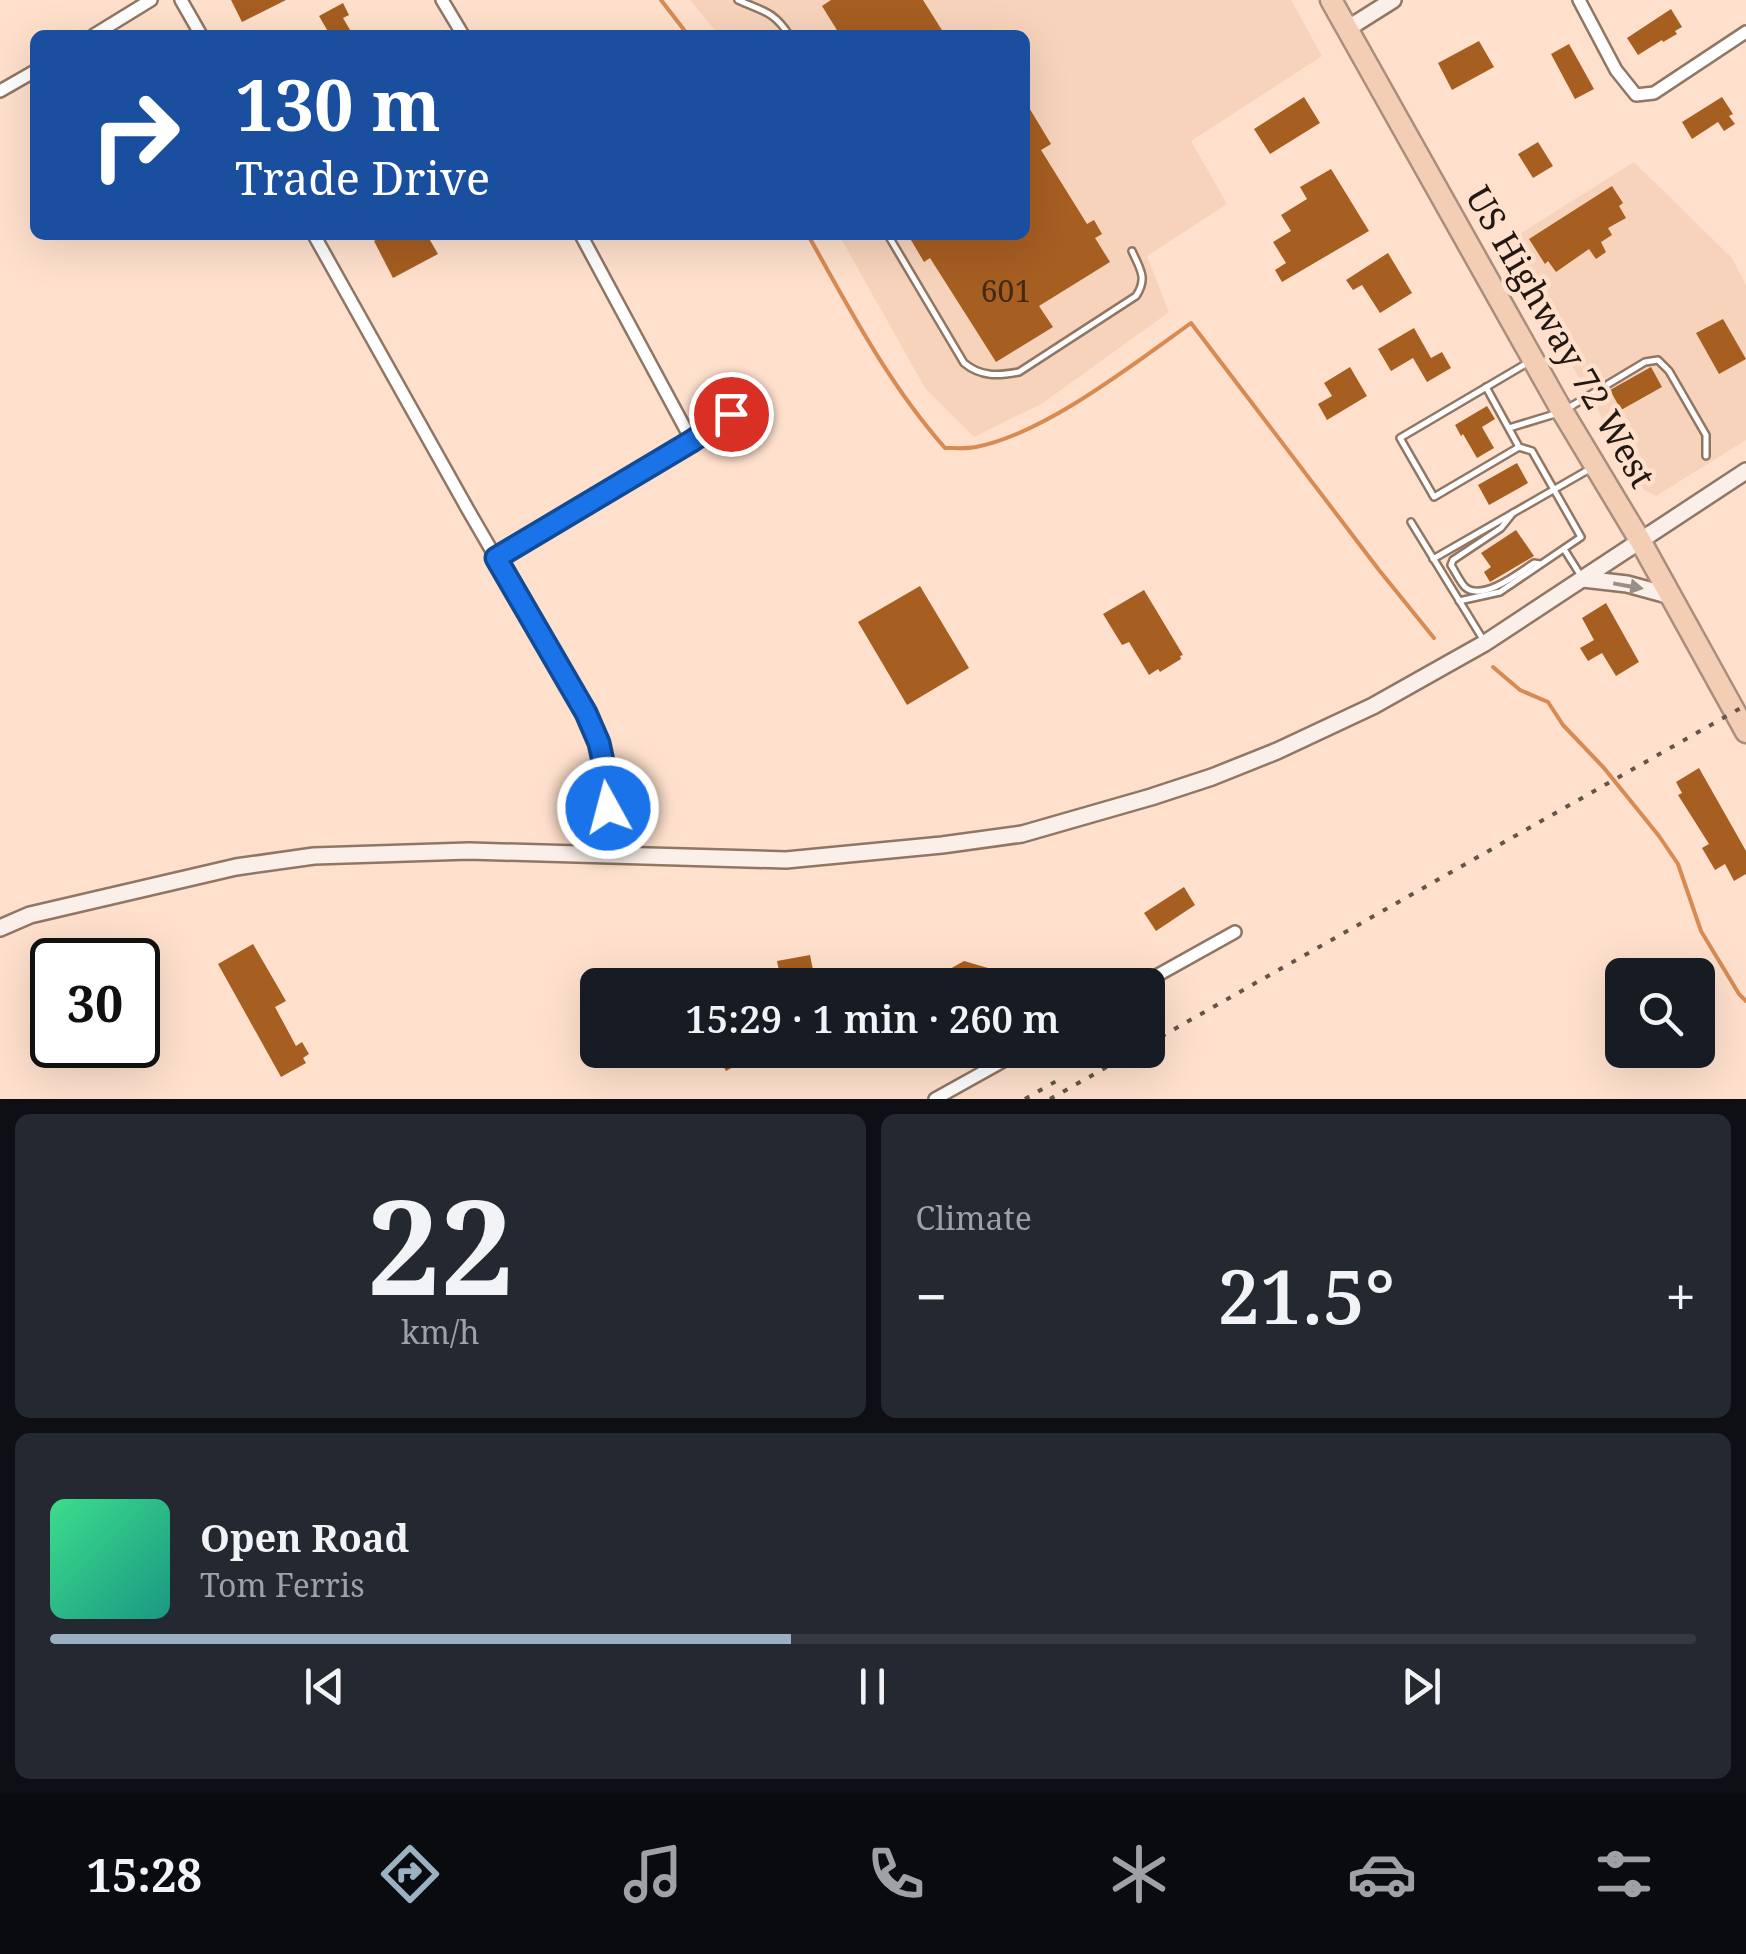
<!DOCTYPE html>
<meta charset="utf-8">
<style>
:root{--surface:#171b24;--page:#242831;--text:#f1f3f6;--muted:#9ea1a6;--line:#363941;--accent:#99b1c0}
body{margin:0;font-family:"Noto Serif",serif;background:var(--page);color:var(--text);height:100vh;display:flex;flex-direction:column;font-size:38px;white-space:nowrap}
*{box-sizing:border-box;margin:0}
p{font-size:32px;color:var(--muted)}
.icon{flex:none;width:55px;height:55px;fill:none;stroke:currentColor;stroke-width:2;stroke-linecap:round;stroke-linejoin:round}
.map{position:relative;height:1099px;overflow:hidden}
.details{display:flex;flex-direction:column;gap:15px;padding:15px;background:#0d0f14;flex:1}
.details>*{flex:none}
.banner{position:absolute;left:30px;top:30px;width:1000px;height:210px;border-radius:15px;box-shadow:0 10px 40px #0002;background:#1a4fa0;color:#fff;overflow:hidden}
.buttons{position:absolute;left:1605px;top:958px;display:grid;gap:20px}
.buttons a{display:grid;place-items:center;width:110px;height:110px;border-radius:15px;background:var(--surface);box-shadow:0 10px 40px #0002;font-size:50px}
.speed{position:absolute;left:30px;top:938px;display:flex;gap:20px;font-size:50px;font-weight:700;text-align:center}
.speed>*{display:grid;place-content:center;width:130px;height:130px;border-radius:50%;background:var(--surface);box-shadow:0 10px 40px #0002;line-height:1}
.speed .limit{border:5px solid #111;border-radius:15px;background:#fff;color:#111}
.pin{position:absolute;display:grid;place-items:center;width:85px;height:85px;color:#fff;margin:-42px;border:5px solid #fff;border-radius:50%;box-shadow:0 2px 10px #0007}
.me{position:absolute;width:110px;margin:-55px;rotate:353deg;stroke-linejoin:round;filter:drop-shadow(0 0 8px #0008)}
.turn{display:flex;align-items:center;gap:35px;height:210px;padding:0 40px;font-size:45px}
.turn .icon{width:130px;height:130px;stroke-width:2.5}
.turn b{display:block;font-size:70px;line-height:85px}
.big{font-size:75px;font-weight:600;line-height:1.1}
.details .tile{flex:1;display:flex;flex-direction:column;justify-content:center;gap:15px;min-width:0;padding:0 35px;border-radius:15px;background:var(--page)}
.details .dial{align-items:center;gap:0}
.dial b{font-size:130px;line-height:1}
.song{display:flex;align-items:center;gap:30px}
.cover{width:120px;height:120px;border-radius:15px;background:linear-gradient(135deg,hsl(150 70% 55%),hsl(170 70% 35%))}
.played{height:10px;border-radius:5px;background:linear-gradient(90deg,var(--accent) 45%,var(--line) 45%)}
.keys{display:flex;justify-content:space-around;direction:ltr}
.heat{display:flex;justify-content:space-between;align-items:center;font-size:55px;direction:ltr}
.details .tiles{flex:1;display:grid;gap:15px;grid-template-columns:1fr 1fr}
.tile:last-child{grid-column:span 2}
.trip{position:absolute;left:580px;top:968px;width:585px;height:100px;border-radius:15px;background:var(--surface);box-shadow:0 10px 40px #0002;font-weight:600;line-height:100px;text-align:center}
.menu{display:flex;height:160px;justify-content:space-around;align-items:center;background:#090b0e;color:var(--muted)}
.menu .icon{width:70px;height:70px}
.menu .selected{color:var(--accent)}
.menu b{font-size:45px;color:var(--text)}
.map>svg:first-child{display:block}
.built{fill:#f7d3bb}
.lines{fill:none;stroke-linecap:round;stroke-linejoin:round}
.stream{stroke:#d78b52;stroke-width:4}
.building{fill:#a65e21}
.lane-casing{stroke:#907664;stroke-width:10}
.street-casing{stroke:#907664;stroke-width:16}
.secondary-casing{stroke:#907664;stroke-width:20}
.highway-casing{stroke:#aa8e7c;stroke-width:25}
.lane{stroke:#fff;stroke-width:5}
.street{stroke:#fff;stroke-width:11}
.secondary{stroke:#fbf0e9;stroke-width:15}
.highway{stroke:#f3ceb5;stroke-width:20}
.rail{stroke:#645449;stroke-width:4;stroke-dasharray:5 10;stroke-linecap:butt}
.oneway{fill:#998f88}
.route-casing{stroke:#114b97;stroke-width:25}
.route{stroke:#1a73e8;stroke-width:18}
.labels{text-anchor:middle;stroke-width:9;stroke-linejoin:round;paint-order:stroke}
.number-label{font-size:30px;fill:#432a15}
.street-label{font-size:35px;fill:#221811;stroke:#fee0cc}
</style>
<div class="map">
<svg width="1746" height="1099" viewBox="0 0 1746 1099">
<rect width="100%" height="100%" fill="#fee0cc"/>
<!-- built -->
<g class="built">
<polygon points="690,0 1291,0 1322,56 1191,141 1227,204 1147,256 1169,312 1043,403 974,437 925,388 839,235 1025,235 1025,35 719,35"/>
<polygon points="1634,162 1732,258 1746,285 1746,440 1656,496 1644,490 1502,245"/>
</g>
<g class="lines">
<!-- stream -->
<g class="stream">
<polyline points="661,0 688,35"/>
<path d="M808,235c41,73 81,150 137,213 10,0 21,1 31,-1 68,-13 158,-83 215,-124l188,247 55,68"/>
<polyline points="1493,667 1520,690 1548,702 1563,725 1604,768 1659,836 1678,864 1701,931 1739,994 1746,1001"/>
</g>
</g>
<!-- building -->
<g class="building">
<polygon points="231,0 286,0 242,22"/>
<polygon points="831,0 923,0 945,35 840,35 822,6"/>
<polygon points="343,3 349,15 343,18 353,35 330,35 319,16"/>
<polygon points="1671,9 1682,27 1675,31 1677,34 1663,42 1662,40 1638,55 1627,38"/>
<polygon points="1479,41 1494,67 1452,90 1438,63"/>
<polygon points="1569,44 1594,89 1575,99 1551,54"/>
<polygon points="1304,97 1320,123 1270,154 1254,129"/>
<polygon points="1722,97 1733,114 1729,116 1735,124 1724,131 1718,122 1692,139 1682,122"/>
<polygon points="1025,101 1051,144 1041,150 1087,224 1094,220 1102,234 1095,238 1110,262 1039,306 1053,327 996,362 930,258 924,262 908,235 1025,235"/>
<polygon points="1538,142 1553,166 1533,178 1518,154"/>
<polygon points="1331,169 1369,231 1282,282 1275,270 1286,263 1273,242 1291,231 1281,215 1307,199 1300,187"/>
<polygon points="1612,186 1623,203 1619,206 1626,218 1608,228 1612,235 1601,242 1606,252 1596,259 1589,249 1556,272 1548,261 1545,264 1529,239"/>
<polygon points="384,235 427,235 438,254 393,278 374,241"/>
<polygon points="1388,253 1412,293 1380,313 1362,285 1353,290 1346,280"/>
<polygon points="1723,319 1746,359 1719,374 1696,333"/>
<polygon points="1414,328 1431,358 1442,352 1451,368 1427,382 1413,358 1391,371 1378,349"/>
<polygon points="1350,367 1367,396 1327,420 1318,404 1332,396 1324,383"/>
<polygon points="1651,367 1662,387 1621,410 1610,390"/>
<polygon points="1487,406 1495,419 1482,427 1494,448 1477,458 1463,434 1461,436 1455,425"/>
<polygon points="1517,463 1528,483 1489,505 1478,485"/>
<polygon points="1516,530 1534,556 1490,582 1484,572 1491,567 1481,553"/>
<polygon points="920,586 969,668 907,705 858,622"/>
<polygon points="1144,590 1183,655 1180,656 1181,659 1160,672 1158,669 1149,675 1129,642 1122,645 1103,614"/>
<polygon points="1606,603 1639,662 1616,676 1602,653 1588,661 1580,648 1594,640 1582,618"/>
<polygon points="1699,768 1746,851 1746,874 1734,881 1725,864 1715,870 1702,848 1709,844 1678,795 1682,793 1676,782"/>
<polygon points="1184,887 1195,905 1156,931 1144,913"/>
<polygon points="253,944 286,1001 275,1007 296,1046 302,1042 309,1054 303,1058 306,1063 281,1077 218,964"/>
<polygon points="810,955 816,985 782,985 777,961"/>
<polygon points="964,961 988,968 998,985 947,985 941,974"/>
<polygon points="714,1050 763,1050 726,1071"/>
</g>
<g class="lines">
<!-- lane casing -->
<g class="lane-casing">
<g id="lane">
<path d="M738,0c24,11 36,11 51,35"/>
<path d="M888,235l76,128c17,14 34,13 55,9l117,-76c12,-18 4,-27 -4,-45"/>
<polyline points="1565,410 1645,362 1658,360 1669,371 1706,435 1706,456"/>
<polyline points="1509,428 1555,414"/>
<polyline points="1519,447 1434,497 1400,438 1529,362"/>
<path d="M1513,513l-12,15 -48,32 -2,5c4,6 9,17 14,22 17,15 54,-14 69,-24l6,1"/>
<polyline points="1411,522 1484,641"/>
<polyline points="1564,549 1581,576"/>
<polyline points="1433,559 1588,470"/>
<polyline points="1459,601 1500,592 1581,537 1532,451 1519,447 1486,387"/>
<polyline points="1027,981 1028,985"/>
</g>
</g>
<!-- street casing -->
<g class="street-casing">
<g id="street">
<polyline points="181,0 201,35"/>
<polyline points="442,0 463,35"/>
<polyline points="1579,0 1616,70 1636,95 1654,93 1746,32"/>
<polyline points="94,35 151,0"/>
<polyline points="0,91 35,71"/>
<path d="M314,235l153,273 119,205c24,56 24,82 17,142"/>
<polyline points="581,235 692,441"/>
<polyline points="496,557 692,441 731,414"/>
<polyline points="1140,985 1235,932"/>
<polyline points="935,1099 1023,1050"/>
</g>
</g>
<!-- secondary casing -->
<g class="secondary-casing">
<g id="secondary">
<polyline points="1347,29 1393,0"/>
<polyline points="1583,579 1627,584 1671,596"/>
<polyline points="0,928 30,915 236,867 314,856 469,851 786,860 942,845 1022,834 1151,797 1212,777 1277,751 1373,706 1485,643 1746,471"/>
</g>
</g>
<!-- highway casing -->
<g class="highway-casing">
<polyline id="highway" points="1331,0 1558,404 1641,542 1746,732"/>
</g>
<!-- lane -->
<use href="#lane" class="lane"/>
<!-- street -->
<use href="#street" class="street"/>
<!-- secondary -->
<use href="#secondary" class="secondary"/>
<!-- highway -->
<use href="#highway" class="highway"/>
<!-- rail -->
<g class="rail">
<polyline points="1148,1044 1746,705"/>
<polyline points="1025,1099 1060,1079"/>
<polyline points="1050,1099 1137,1050"/>
</g>
</g>
<!-- one-way arrows -->
<defs><path id="oneway-solid" d="M-6-.8H1V-3.2L6.5 0L1 3.2V.8H-6Z" transform="scale(2.5)"/></defs>
<use class="oneway" href="#oneway-solid" transform="translate(1628 586) rotate(10)"/>
<g class="lines">
<!-- route casing -->
<g class="route-casing">
<polyline id="route" points="608,808 606,775 599,743 586,713 496,558 692,441 731,414"/>
</g>
<!-- route -->
<use href="#route" class="route"/>
</g>
<g class="labels">
<!-- number labels -->
<g class="number-label">
<text x="1006" y="302">601</text>
</g>
<!-- street labels -->
<g class="street-label">
<text transform="translate(1560 337) rotate(60)" y="12">US Highway 72 West</text>
</g>
</g>
</svg>
<div class="buttons">
<a><svg class="icon" aria-label="search" viewBox="0 0 24 24"><circle cx="10" cy="10" r="6"/><path d="M15 15l6 6"/></svg></a>
</div>
<div class="speed"><div class="limit">30</div></div>
<div class="pin" style="left:731px;top:414px;background:#d93025"><svg class="icon" aria-label="arrive" viewBox="0 0 24 24"><path d="M6 21V4h12l-3 4 3 4H6"/></svg></div>
<svg class="me" style="left:608px;top:808px" viewBox="-20 -20 40 40"><circle r="17" fill="#1a73e8" stroke="#fff" stroke-width="3"/><path d="M0-11L8 9 0 5-8 9z" fill="#fff"/></svg>
<div class="trip">15:29 · 1 min · 260 m</div>
<div class="banner">
<div class="turn"><svg class="icon" aria-label="right" viewBox="0 0 24 24"><path d="M7 20v-9h11M14 6l5 5-5 5"/></svg><div><b>130 m</b>Trade Drive</div></div>
</div>
</div>
<section class="details">
<div class="tiles">
<div class="tile dial"><b>22</b><p>km/h</p></div>
<div class="tile"><p>Climate</p>
<div class="heat"><a>−</a><b class="big">21.5°</b><a>+</a></div>
</div>
<div class="tile">
<div class="song"><i class="cover"></i><div><b>Open Road</b><p>Tom Ferris</p></div></div>
<div class="played"></div>
<div class="keys"><svg class="icon" aria-label="previous" viewBox="0 0 24 24"><path d="M18 5L8 12l10 7zM5 5v14"/></svg><svg class="icon" aria-label="pause" viewBox="0 0 24 24"><path d="M8 5v14M16 5v14"/></svg><svg class="icon" aria-label="next" viewBox="0 0 24 24"><path d="M6 5l10 7-10 7zM19 5v14"/></svg></div>
</div>
</div>
</section>
<nav class="menu">
<b>15:28</b>
<svg class="icon selected" aria-label="directions" viewBox="0 0 24 24"><path d="M12 3l9 9-9 9-9-9zM9 14v-3h6M13 9l2 2-2 2"/></svg>
<svg class="icon" aria-label="music" viewBox="0 0 24 24"><path d="M9 18V5l10-2v13"/><circle cx="6" cy="18" r="3"/><circle cx="16" cy="16" r="3"/></svg>
<svg class="icon" aria-label="phone" viewBox="0 0 24 24"><path d="M5 4h4l2 5-3 2q2 4 5 5l2-3 5 2v4C11 20 4 13 5 4z"/></svg>
<svg class="icon" aria-label="climate" viewBox="0 0 24 24"><path d="M12 3v18M4 7l16 10M4 17L20 7"/></svg>
<svg class="icon" aria-label="car" viewBox="0 0 24 24"><path d="M5 17H2v-5l4-1 3-4h7l3 4 3 1v5h-3M9 17h6M6 11h13"/><circle cx="7" cy="17" r="2"/><circle cx="17" cy="17" r="2"/></svg>
<svg class="icon" aria-label="filters" viewBox="0 0 24 24"><path d="M4 7h16M4 17h16"/><circle cx="9" cy="7" r="2"/><circle cx="15" cy="17" r="2"/></svg>
</nav>
